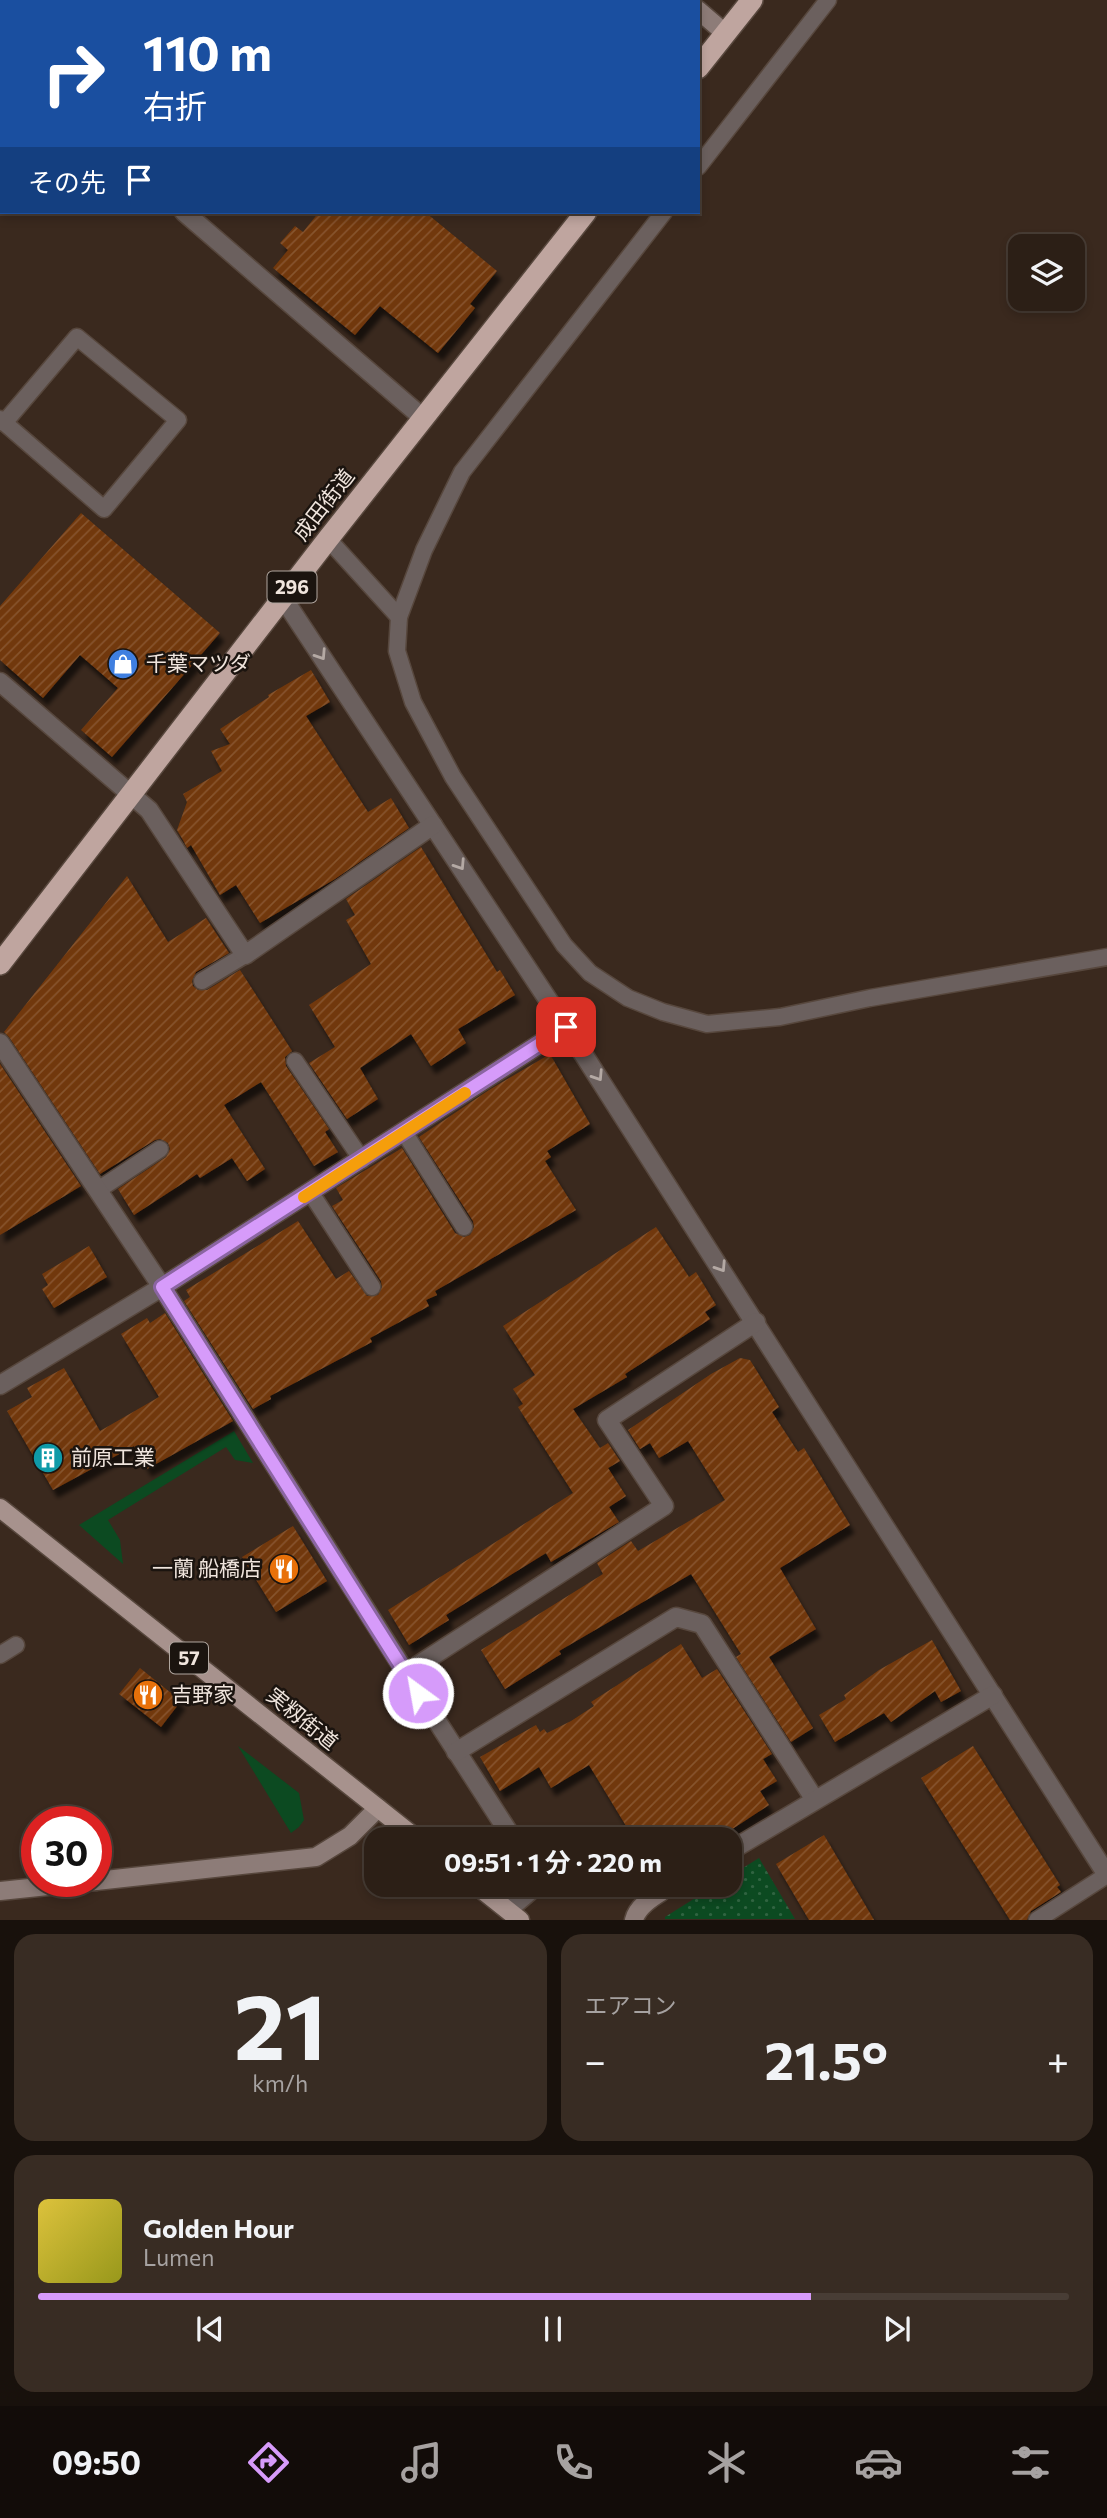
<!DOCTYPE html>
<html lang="ja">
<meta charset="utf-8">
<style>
:root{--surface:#2c1f16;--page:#382c23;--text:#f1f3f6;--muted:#a6a2a1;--line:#483d35;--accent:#d69bfa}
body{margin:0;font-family:Commissioner,"Noto Sans JP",sans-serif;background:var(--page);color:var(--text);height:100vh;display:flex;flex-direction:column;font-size:26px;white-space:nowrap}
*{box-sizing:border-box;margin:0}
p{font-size:23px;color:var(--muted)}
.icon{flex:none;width:38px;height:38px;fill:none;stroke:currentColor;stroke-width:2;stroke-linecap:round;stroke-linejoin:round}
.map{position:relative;height:1920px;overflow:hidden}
.drawer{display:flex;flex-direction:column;gap:14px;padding:14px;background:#18110c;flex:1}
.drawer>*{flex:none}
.guide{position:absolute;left:0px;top:0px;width:700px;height:214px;box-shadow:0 4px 10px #0003,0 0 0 2px var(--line);background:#1a4fa0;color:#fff;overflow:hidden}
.fabs{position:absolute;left:1008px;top:234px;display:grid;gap:14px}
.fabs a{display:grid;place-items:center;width:77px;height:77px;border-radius:14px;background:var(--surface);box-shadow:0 4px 10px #0003,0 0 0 2px var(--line);font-size:35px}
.speed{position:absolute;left:21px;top:1806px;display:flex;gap:14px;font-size:35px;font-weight:700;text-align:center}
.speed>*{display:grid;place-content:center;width:91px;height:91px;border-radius:50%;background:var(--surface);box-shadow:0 4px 10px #0003,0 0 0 2px var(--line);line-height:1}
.speed .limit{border:10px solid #d22;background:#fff;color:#111}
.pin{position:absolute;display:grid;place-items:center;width:60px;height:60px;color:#fff;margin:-30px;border-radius:14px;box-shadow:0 4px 10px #0006}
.me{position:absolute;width:77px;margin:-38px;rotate:328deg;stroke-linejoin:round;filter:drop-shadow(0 0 5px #0008)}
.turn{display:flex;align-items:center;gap:24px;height:147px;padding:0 28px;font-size:32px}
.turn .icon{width:91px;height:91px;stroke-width:2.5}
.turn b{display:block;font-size:49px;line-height:60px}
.then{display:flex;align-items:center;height:66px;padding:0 28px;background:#0003;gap:14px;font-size:26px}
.big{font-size:52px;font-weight:700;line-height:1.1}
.drawer .card{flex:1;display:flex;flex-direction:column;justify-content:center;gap:10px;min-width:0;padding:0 24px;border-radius:21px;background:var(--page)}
.drawer .dial{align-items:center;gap:0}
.dial b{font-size:91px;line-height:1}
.song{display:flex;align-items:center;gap:21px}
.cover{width:84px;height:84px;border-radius:10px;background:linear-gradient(135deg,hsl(50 70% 55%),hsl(60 70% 35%))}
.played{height:7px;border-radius:4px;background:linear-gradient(90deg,var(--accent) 75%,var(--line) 75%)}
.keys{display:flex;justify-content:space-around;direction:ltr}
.heat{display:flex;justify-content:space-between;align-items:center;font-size:38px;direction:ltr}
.drawer .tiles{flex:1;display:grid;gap:14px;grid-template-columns:1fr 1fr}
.card:last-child{grid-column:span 2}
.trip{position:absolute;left:364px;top:1827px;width:378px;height:70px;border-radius:21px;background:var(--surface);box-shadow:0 4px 10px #0003,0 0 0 2px var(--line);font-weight:700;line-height:70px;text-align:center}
.dock{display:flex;height:112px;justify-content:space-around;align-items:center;background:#120c09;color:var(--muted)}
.dock .icon{width:49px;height:49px}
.dock .selected{color:var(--accent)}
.dock b{font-size:32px;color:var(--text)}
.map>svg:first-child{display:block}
.grass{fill:#0c4a21}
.park{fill:url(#park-dots)}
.building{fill:url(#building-hatch);filter:url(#shadow)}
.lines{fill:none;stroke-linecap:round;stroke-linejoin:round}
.lane-casing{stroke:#57473d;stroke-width:19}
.street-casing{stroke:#57473d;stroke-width:21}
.secondary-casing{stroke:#57473d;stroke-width:21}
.primary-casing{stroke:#57473d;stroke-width:21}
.highway-casing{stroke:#57473d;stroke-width:24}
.lane{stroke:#6b605e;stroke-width:16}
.street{stroke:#6b605e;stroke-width:18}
.secondary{stroke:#8d7c78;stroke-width:18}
.primary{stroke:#a7928d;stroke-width:18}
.highway{stroke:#bfa59f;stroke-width:21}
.oneway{stroke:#b4a9a4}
.route-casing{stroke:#8b65a2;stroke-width:18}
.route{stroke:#d69bfa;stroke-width:12}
.slow{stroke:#f59e0b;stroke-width:12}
.labels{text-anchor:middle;stroke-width:5;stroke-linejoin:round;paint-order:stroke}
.shield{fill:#1b140f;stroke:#b0a69f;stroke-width:2}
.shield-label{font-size:19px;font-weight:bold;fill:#f0e5dd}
.street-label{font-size:21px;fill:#f0e5dd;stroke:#1b140f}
.poi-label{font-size:21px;fill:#f0e5dd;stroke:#1b140f;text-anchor:start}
</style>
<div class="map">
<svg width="1107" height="1920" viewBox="0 0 1107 1920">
<defs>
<pattern id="park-dots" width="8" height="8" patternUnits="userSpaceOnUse" patternTransform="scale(1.75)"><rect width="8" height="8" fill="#0c4a21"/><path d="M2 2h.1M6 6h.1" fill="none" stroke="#306441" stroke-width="1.8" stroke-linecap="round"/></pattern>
<pattern id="building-hatch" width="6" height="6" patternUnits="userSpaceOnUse" patternTransform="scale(1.75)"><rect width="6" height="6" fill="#71370b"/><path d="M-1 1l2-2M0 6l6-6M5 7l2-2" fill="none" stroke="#86542e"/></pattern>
<filter id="shadow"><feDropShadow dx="4.5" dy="8" stdDeviation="2" flood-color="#0009"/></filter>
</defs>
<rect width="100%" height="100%" fill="#3a291e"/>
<!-- grass -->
<g class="grass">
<polygon points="234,1431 253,1463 235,1460 226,1447 108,1520 120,1540 123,1564 79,1525"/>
<polygon points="238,1746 299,1793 304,1820 299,1827 291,1833"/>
</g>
<!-- park -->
<polygon class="park" points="759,1858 795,1919 665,1919 665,1917 716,1885 730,1885 730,1876"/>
<!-- building -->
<g class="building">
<polygon points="319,212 425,212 497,271 470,304 475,308 438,353 380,306 355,335 273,268 288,250 280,243 295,226 303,232"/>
<polygon points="81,513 220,633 112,757 81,730 118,688 80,655 43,698 0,660 0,606"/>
<polygon points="311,670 330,702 306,716 368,812 391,798 409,828 335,879 260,923 236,885 220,895 191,845 187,848 183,840 177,830 187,802 183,794 222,771 211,751 230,744 220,729 269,697 268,695"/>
<polygon points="421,847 497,972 500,970 515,995 458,1029 466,1043 431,1066 411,1034 360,1068 378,1099 347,1119 309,1063 335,1047 309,1005 371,964 346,920 355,915 346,899"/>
<polygon points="127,876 168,942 206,918 229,953 196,972 192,981 193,986 198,990 207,990 240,970 292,1051 285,1057 286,1066 329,1129 325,1132 338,1152 314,1166 261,1082 224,1105 265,1169 247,1181 232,1158 200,1178 197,1174 134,1215 118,1189 166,1157 170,1149 168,1143 160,1139 155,1140 100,1174 9,1037 4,1032"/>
<polygon points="550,1054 590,1124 547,1151 551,1157 545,1161 576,1210 435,1291 437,1295 426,1300 429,1306 370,1338 372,1342 270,1396 271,1399 253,1409 184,1301 190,1297 186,1290 298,1221 336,1279 349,1271 367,1296 378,1295 382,1287 381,1281 332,1206 343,1200 336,1188 402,1148 455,1233 464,1237 470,1235 474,1227 473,1221 419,1137 489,1090"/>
<polygon points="0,1064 81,1186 0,1235"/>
<polygon points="656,1227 689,1277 696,1272 716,1305 705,1312 710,1319 625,1374 627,1377 573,1409 600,1448 608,1443 620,1461 608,1468 626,1496 609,1507 619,1522 551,1562 546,1553 446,1615 449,1620 409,1645 388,1610 573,1493 518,1407 523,1404 513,1389 535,1375 503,1326"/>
<polygon points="89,1246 107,1277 54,1308 42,1289 48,1285 42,1274"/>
<polygon points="165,1313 233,1421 147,1469 134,1446 53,1490 7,1411 32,1397 27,1388 64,1368 100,1431 159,1397 121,1334 147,1318 150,1323"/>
<polygon points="740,1358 750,1360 779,1407 772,1412 798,1452 804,1448 850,1525 780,1568 816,1629 769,1657 813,1728 791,1742 736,1657 741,1654 691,1574 559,1651 561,1654 505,1689 481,1650 603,1574 597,1563 631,1541 638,1551 725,1500 688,1441 659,1458 650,1443 640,1449 628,1430 711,1374"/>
<polygon points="293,1526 327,1581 276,1612 242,1557"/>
<polygon points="932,1640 961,1691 941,1702 935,1691 891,1722 884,1713 835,1742 819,1715 846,1699 844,1695 879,1670"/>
<polygon points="681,1644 702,1678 717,1669 772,1754 763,1759 777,1781 760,1791 769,1805 717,1839 634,1839 589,1765 551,1788 539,1767 500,1791 480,1757 536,1725 540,1732 544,1729 547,1733 571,1721 594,1706 591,1702"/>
<polygon points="140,1668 181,1701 161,1727 119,1694"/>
<polygon points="973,1746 1060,1885 1057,1887 1061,1892 1031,1911 1027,1920 1010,1920 921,1778"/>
<polygon points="824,1835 874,1920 809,1920 776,1864"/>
</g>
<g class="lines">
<!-- lane casing -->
<g class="lane-casing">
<g id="lane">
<polyline points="698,167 828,0"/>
<polyline points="0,174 2,172"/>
<polyline points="664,212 462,472 424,550 399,617 397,651 413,702 453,777 564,945 590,973 628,998 663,1012 707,1024 780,1017 870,998 1107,957"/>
<polyline points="0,419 104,509 178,420 77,337 4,423"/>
<polyline points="328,539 399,617"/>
<polyline points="202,981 245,955"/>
<polyline points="295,1061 362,1160"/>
<polyline points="404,1132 464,1227"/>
<polyline points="98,1190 160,1149"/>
<polyline points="311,1193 372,1287"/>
<polyline points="0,1655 16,1645"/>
<polyline points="1037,1920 1107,1875"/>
</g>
</g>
<!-- street casing -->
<g class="street-casing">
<g id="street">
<polyline points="0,53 2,54"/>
<polyline points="184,212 423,418"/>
<polyline points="283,598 566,1027 1107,1875"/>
<polyline points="0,682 149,810 245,955 433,825"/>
<polyline points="0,1043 162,1287 406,1673 513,1839"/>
<polyline points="0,1385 162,1287 566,1027"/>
<polyline points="406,1673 664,1506 607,1420 756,1322"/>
<polyline points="456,1752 676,1617 702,1624 815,1800"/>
<polyline points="730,1851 993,1695"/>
<polyline points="508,1910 529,1892 531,1885"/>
</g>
</g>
<!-- secondary casing -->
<g class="secondary-casing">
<g id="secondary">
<polyline points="687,0 689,2"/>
<polyline points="698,10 726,34"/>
<polyline points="96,1881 316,1857 350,1836 378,1808"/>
<polyline points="0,1891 96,1881"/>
<path d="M634,1920c3,-13 17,-22 27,-28"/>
</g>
</g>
<!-- primary casing -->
<g class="primary-casing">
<g id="primary">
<polyline points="0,1508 417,1839"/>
<polyline points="476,1885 520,1920"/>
</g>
</g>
<!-- highway casing -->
<g class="highway-casing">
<g id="highway">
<polyline points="698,68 752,0"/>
<polyline points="0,964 328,539 586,212"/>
</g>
</g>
<!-- lane -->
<use href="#lane" class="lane"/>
<!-- street -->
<use href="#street" class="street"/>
<!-- secondary -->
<use href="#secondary" class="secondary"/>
<!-- primary -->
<use href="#primary" class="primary"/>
<!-- highway -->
<use href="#highway" class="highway"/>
</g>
<!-- one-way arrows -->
<defs><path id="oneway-chevron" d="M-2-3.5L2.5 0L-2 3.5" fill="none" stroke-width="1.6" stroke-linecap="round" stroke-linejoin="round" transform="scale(1.75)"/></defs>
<g class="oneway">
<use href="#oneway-chevron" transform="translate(321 655) rotate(57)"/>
<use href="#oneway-chevron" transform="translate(460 865) rotate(57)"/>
<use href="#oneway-chevron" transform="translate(598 1076) rotate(57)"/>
<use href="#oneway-chevron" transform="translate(721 1267) rotate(57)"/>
</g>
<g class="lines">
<!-- route casing -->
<g class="route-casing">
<polyline id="route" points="418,1693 162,1287 566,1027"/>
</g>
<!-- route -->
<use href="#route" class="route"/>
<!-- slow -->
<polyline class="slow" points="304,1197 465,1093"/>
</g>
<!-- icons -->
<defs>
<g id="shop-disc" transform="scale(1.575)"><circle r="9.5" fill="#3f7fe0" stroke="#1b140f"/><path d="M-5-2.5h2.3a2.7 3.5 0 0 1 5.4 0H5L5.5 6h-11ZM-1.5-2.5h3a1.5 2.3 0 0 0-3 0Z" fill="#fff"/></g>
<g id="building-disc" transform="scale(1.575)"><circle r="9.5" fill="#0f9aa8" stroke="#1b140f"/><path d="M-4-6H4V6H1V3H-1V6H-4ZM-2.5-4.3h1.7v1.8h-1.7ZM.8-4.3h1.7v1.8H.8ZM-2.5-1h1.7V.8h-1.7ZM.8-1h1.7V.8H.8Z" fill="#fff"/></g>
<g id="restaurant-disc" transform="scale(1.575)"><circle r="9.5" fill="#e8710a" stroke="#1b140f"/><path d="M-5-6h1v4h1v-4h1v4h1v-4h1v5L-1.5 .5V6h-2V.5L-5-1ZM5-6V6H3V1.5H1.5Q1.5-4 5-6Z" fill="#fff"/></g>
</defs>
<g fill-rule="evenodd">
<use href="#shop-disc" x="123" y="664"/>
<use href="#building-disc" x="48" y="1458"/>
<use href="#restaurant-disc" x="284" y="1569"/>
<use href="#restaurant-disc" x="148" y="1695"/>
</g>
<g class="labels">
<!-- shield labels -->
<g class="shield">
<rect x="267.5" y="571.5" width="49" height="31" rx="5"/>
<rect x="170" y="1642.5" width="38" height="31" rx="5"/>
</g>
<g class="shield-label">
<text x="292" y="594">296</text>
<text x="189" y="1665">57</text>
</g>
<!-- street labels -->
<g class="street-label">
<text transform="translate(324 505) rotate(-52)" y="7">成田街道</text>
<text transform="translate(302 1719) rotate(39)" y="7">実籾街道</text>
</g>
<!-- poi labels -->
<g class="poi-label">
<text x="146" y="671">千葉マツダ</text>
<text x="71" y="1465">前原工業</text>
<text x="261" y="1576" text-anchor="end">一蘭 船橋店</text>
<text x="171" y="1702">吉野家</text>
</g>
</g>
</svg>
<div class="fabs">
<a><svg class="icon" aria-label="layers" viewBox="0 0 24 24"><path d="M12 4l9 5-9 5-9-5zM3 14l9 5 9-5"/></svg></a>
</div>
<div class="speed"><div class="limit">30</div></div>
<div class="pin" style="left:566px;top:1027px;background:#d93025"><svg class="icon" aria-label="arrive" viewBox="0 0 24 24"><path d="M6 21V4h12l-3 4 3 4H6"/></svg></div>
<svg class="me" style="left:418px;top:1693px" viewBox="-20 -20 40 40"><circle r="17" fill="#d69bfa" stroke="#fff" stroke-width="3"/><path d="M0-11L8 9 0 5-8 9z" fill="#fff"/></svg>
<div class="trip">09:51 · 1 分 · 220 m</div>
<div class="guide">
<div class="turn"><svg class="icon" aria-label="right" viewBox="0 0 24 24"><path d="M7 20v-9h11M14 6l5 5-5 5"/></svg><div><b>110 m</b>右折</div></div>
<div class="then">その先<svg class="icon" aria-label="arrive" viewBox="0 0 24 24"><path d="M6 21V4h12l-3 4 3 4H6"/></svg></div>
</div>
</div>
<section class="drawer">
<div class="tiles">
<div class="card dial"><b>21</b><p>km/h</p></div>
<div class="card"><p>エアコン</p>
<div class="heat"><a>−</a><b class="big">21.5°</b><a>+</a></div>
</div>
<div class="card">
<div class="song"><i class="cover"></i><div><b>Golden Hour</b><p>Lumen</p></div></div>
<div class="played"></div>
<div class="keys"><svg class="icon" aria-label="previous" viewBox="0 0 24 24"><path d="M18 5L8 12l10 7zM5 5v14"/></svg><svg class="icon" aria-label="pause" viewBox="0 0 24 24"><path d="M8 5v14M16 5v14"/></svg><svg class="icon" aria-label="next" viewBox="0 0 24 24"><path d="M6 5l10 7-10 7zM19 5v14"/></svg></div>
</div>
</div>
</section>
<nav class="dock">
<b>09:50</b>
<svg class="icon selected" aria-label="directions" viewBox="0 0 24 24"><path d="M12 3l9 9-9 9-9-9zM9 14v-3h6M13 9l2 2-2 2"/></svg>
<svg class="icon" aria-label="music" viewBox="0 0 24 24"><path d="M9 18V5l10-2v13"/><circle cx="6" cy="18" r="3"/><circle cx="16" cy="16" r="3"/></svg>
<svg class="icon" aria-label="phone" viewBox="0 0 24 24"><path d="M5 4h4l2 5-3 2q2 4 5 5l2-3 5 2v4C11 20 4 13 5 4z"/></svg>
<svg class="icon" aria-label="climate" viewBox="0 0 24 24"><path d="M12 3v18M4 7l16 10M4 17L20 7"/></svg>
<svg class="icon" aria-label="car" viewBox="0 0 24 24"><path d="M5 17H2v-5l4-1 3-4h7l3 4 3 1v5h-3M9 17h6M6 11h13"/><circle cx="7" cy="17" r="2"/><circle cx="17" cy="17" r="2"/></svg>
<svg class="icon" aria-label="filters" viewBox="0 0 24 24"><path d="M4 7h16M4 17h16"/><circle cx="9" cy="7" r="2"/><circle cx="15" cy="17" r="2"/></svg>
</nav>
